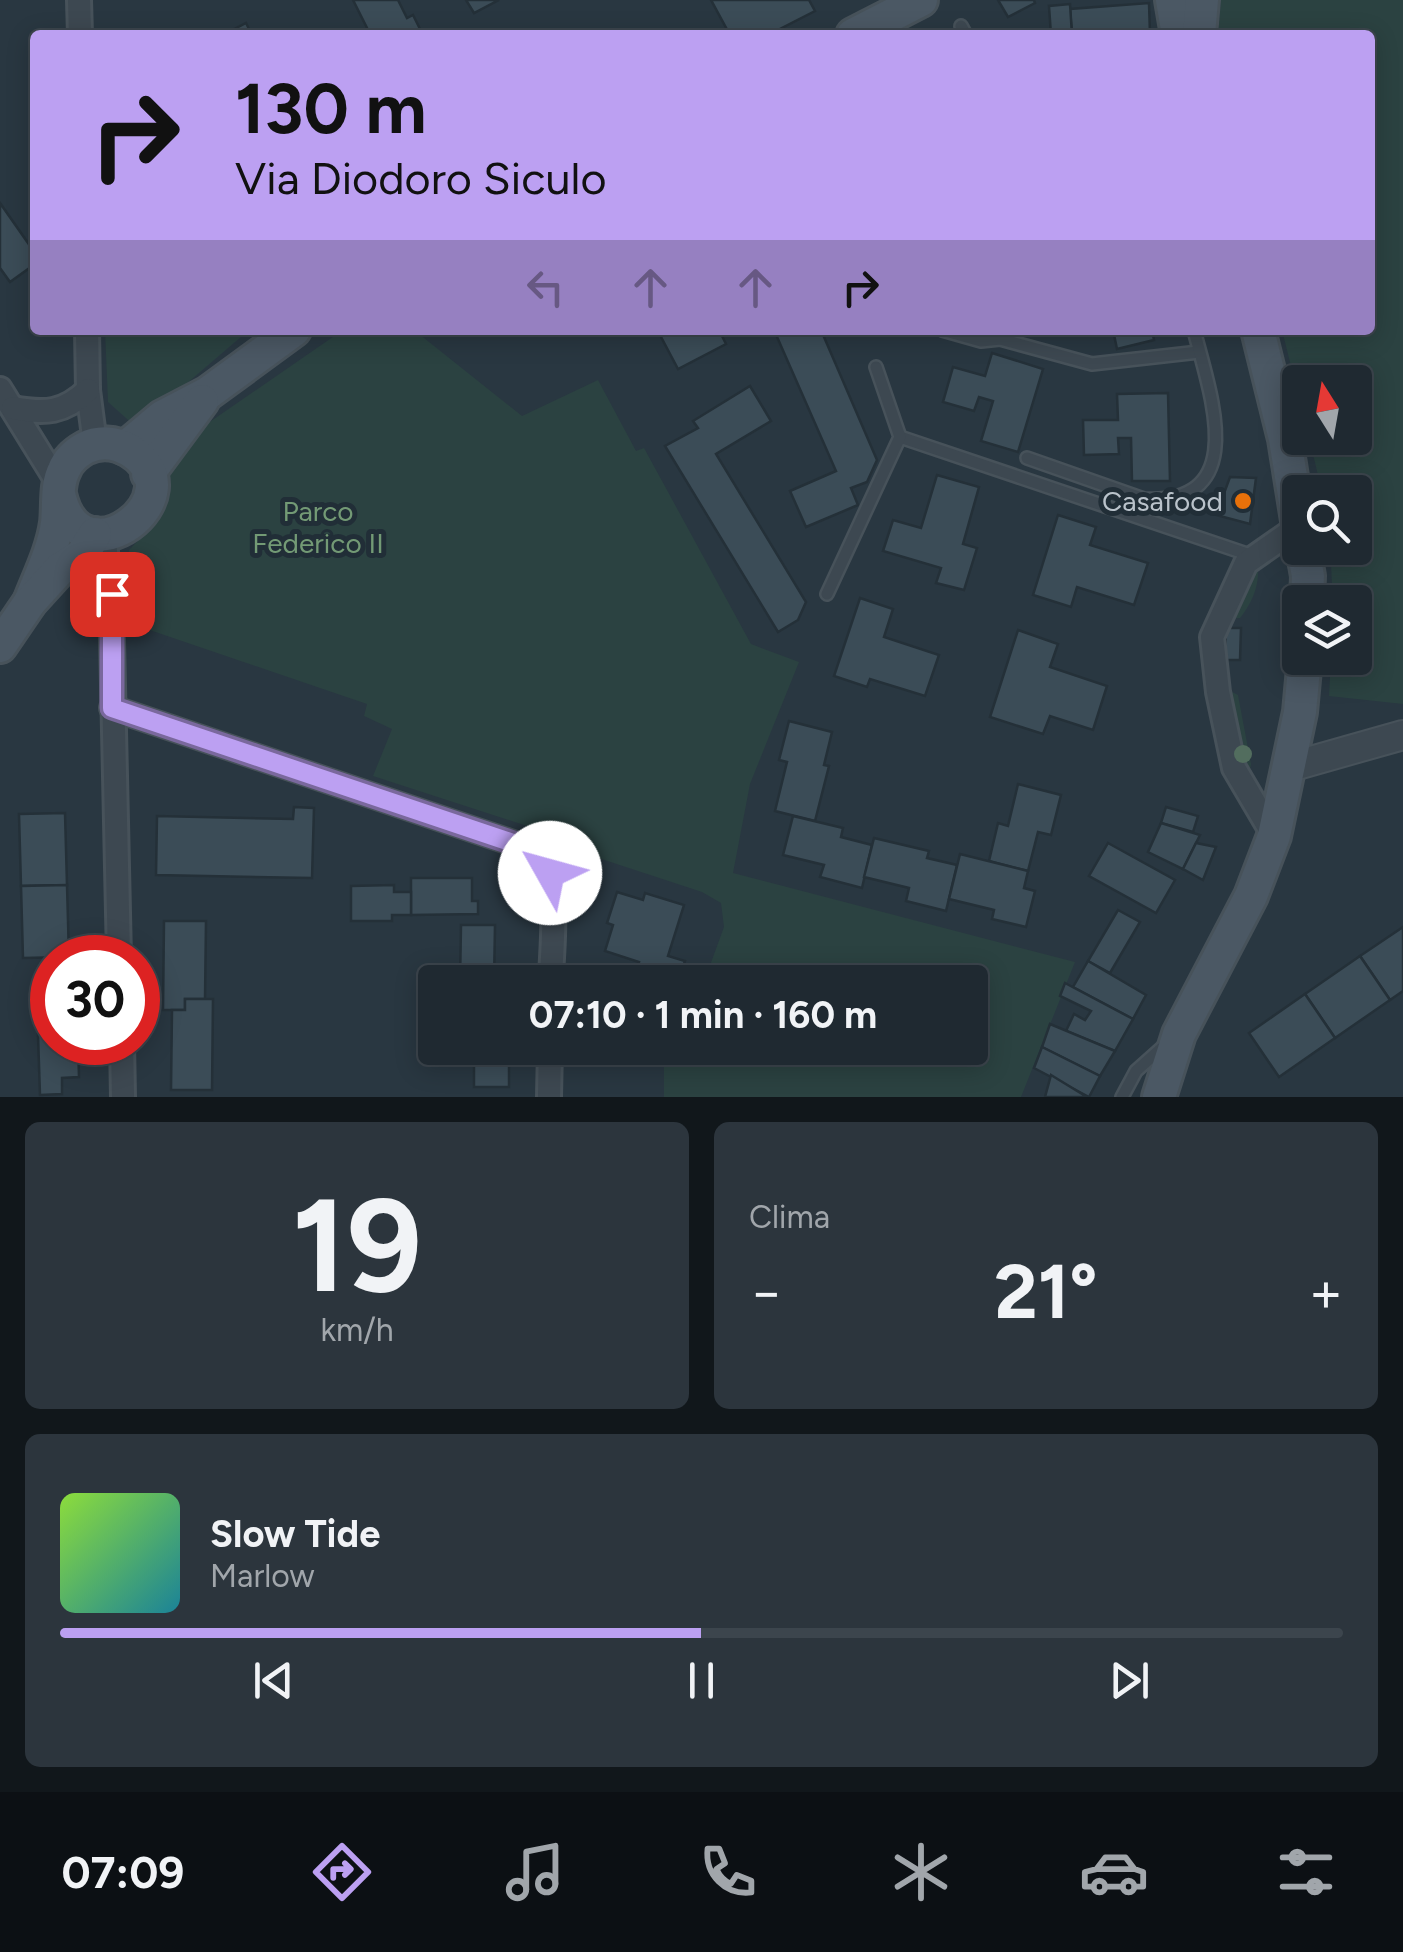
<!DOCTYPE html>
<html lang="it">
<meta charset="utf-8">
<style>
:root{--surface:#1f2931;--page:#2c353d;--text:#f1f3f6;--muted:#a1a6ab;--line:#3c454d;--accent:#bca0f2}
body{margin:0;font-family:Figtree,sans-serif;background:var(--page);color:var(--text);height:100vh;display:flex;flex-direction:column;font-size:38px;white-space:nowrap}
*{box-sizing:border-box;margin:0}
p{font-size:32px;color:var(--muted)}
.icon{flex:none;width:55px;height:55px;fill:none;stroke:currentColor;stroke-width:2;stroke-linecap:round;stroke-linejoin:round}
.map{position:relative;height:1097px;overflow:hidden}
.side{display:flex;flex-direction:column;gap:25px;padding:25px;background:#11171b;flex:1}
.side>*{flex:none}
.guide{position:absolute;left:30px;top:30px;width:1345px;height:305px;border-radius:10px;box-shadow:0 5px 25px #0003,0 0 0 2px var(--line);background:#bca0f2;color:#111;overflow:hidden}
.needle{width:65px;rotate:349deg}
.fabs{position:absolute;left:1282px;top:365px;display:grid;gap:20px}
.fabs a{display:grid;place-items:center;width:90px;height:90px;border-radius:10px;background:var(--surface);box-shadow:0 5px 25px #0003,0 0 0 2px var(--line);font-size:50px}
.speed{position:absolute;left:30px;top:935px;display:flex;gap:20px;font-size:50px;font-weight:700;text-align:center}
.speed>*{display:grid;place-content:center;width:130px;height:130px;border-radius:50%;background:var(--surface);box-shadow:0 5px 25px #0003,0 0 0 2px var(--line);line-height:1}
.speed .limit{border:15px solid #d22;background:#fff;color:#111}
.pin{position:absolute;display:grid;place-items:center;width:85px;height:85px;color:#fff;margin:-42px;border-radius:20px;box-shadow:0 5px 15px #0006}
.me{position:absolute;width:110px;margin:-55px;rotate:308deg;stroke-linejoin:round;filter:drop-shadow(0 0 8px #0008)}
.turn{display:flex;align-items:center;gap:35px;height:210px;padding:0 40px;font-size:45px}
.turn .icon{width:130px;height:130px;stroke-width:2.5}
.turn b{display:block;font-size:70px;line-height:85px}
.lanes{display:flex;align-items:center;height:95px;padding:0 40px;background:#0003;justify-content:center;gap:50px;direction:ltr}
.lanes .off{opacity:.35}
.big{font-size:75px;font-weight:700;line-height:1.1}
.side .tile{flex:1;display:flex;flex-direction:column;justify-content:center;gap:15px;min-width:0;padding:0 35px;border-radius:15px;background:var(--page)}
.side .dial{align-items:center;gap:0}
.dial b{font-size:130px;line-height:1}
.song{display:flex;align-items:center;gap:30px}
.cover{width:120px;height:120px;border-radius:15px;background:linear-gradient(135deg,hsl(90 70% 55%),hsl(190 70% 35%))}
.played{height:10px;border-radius:5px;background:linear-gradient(90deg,var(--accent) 50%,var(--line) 50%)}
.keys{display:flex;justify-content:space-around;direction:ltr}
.heat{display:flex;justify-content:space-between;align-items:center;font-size:55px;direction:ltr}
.side .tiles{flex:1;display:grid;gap:25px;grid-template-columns:1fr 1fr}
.tile:last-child{grid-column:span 2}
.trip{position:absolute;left:418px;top:965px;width:570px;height:100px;border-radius:10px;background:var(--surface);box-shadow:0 5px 25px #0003,0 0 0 2px var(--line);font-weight:700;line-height:100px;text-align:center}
.dock{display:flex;height:160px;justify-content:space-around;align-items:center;background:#0c1014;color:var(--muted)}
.dock .icon{width:70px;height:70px}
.dock .selected{color:var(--accent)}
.dock b{font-size:45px;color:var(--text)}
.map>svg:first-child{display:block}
.green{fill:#2b4241}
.building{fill:#3b4c57;stroke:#243038;stroke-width:2.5}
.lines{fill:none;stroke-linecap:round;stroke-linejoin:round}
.service-casing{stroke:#47525a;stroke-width:16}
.minor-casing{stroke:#47525a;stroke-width:28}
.tertiary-casing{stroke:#47525a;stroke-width:32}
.secondary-casing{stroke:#47525a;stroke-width:38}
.service{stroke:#3d4851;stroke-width:11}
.minor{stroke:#3d4851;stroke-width:22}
.tertiary{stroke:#3d4851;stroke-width:28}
.secondary{stroke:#4b5864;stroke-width:32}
.tree{fill:#526d5e}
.route-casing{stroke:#7a689d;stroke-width:25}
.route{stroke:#bca0f2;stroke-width:18}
.food-dot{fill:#e8710a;stroke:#212e37;stroke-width:4}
.labels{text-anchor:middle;stroke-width:10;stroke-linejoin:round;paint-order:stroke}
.poi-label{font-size:28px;fill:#bac3cb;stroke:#212e37;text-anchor:end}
.park-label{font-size:28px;fill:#739a75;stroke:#212e37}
</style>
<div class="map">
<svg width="1403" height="1097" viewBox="0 0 1403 1097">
<rect width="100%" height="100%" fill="#293741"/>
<!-- green -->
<g class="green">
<polygon points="1221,0 1403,0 1403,704 1329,696 1331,658 1355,658 1355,602 1333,602 1330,548 1355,548 1355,492 1336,492 1318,475 1309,438 1355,438 1355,382 1300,382 1300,402 1282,330 1370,330 1370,35 1218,35"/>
<polygon points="105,330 249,330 136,427 108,402"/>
<polygon points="343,330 414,330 522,416 598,380 636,451 644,448 751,644 799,662 750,784 733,873 1075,962 1021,1097 664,1097 664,1048 970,1048 970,982 704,982 724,927 721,903 702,892 571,849 570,840 373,776 392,729 364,716 367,704 132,624 129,550 159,519 160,474 201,428"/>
<path d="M1257,562c4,20 -4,40 -17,56l-15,1z"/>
<polygon points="1226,689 1238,695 1251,764 1249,775 1245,773"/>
</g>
<!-- building -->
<g class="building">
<polygon points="353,0 398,0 407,18 413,15 423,35 357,35 368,30"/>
<polygon points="466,0 499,0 474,13"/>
<polygon points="711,0 809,0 815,11 768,35 730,35"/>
<polygon points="998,0 1034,0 1035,3 1008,17"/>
<polygon points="1149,3 1150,34 1072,35 1070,9"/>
<polygon points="1070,4 1072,35 1051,35 1049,6"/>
<polygon points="246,23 252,35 223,35"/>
<polygon points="0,203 35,253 35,264 10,282 0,268"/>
<polygon points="669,330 719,330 726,344 678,369 660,335"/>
<polygon points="774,330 821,330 877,460 867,482 851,488 858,505 806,527 790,491 836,471"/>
<polygon points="1113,330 1152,330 1154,340 1117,349"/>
<polygon points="992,353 1043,369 1018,452 981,441 993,401 979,397 974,411 943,402 953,367 985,376"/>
<polygon points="750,386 771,421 716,454 806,602 798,620 778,632 665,446 698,428 693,421"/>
<polygon points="1168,393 1170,481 1132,481 1131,438 1118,438 1119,454 1084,455 1083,420 1118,420 1117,394"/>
<polygon points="937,475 979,487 963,544 977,548 964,590 936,583 941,568 883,551 893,520 921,528"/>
<polygon points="1230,477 1256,478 1250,524 1216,515"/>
<polygon points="1058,515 1096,527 1090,545 1148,563 1134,605 1077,587 1071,607 1033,595"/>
<polygon points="860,598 893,609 884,637 939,655 925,696 870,679 867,687 834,676"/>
<polygon points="1226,628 1241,628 1240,660 1225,660"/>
<polygon points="1018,630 1058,644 1050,667 1107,686 1093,730 1050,716 1043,734 990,717"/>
<polygon points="789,721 832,732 824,765 829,766 815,821 775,811 787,762 779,760"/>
<polygon points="1018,784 1061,795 1051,835 1038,832 1028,871 989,861 998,823 1008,826"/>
<polygon points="294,807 314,808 312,878 156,875 157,816 293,819"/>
<polygon points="1166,807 1198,816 1193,832 1161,823"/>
<polygon points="65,813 67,885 21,886 19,814"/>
<polygon points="793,816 843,828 841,837 872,845 862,888 820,877 824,865 783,855"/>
<polygon points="1161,823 1200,835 1183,869 1148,852"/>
<polygon points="874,838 929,851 927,858 957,865 946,911 906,901 909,888 864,877"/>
<polygon points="1108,843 1175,880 1156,913 1089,876"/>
<polygon points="1196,843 1216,847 1203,880 1183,869"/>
<polygon points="960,854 1028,871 1024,888 1035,891 1026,927 992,919 994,910 949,899"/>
<polygon points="411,878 472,878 472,901 478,901 478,914 411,915"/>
<polygon points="67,885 69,957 23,958 21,886"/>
<polygon points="394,885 394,892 411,892 411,915 392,915 392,921 351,921 351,886"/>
<polygon points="617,892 643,900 645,893 684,905 668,956 685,961 678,982 632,982 639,962 605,951 613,925 607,923"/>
<polygon points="1118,910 1140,922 1110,973 1088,961"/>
<polygon points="164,921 206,921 205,999 185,999 185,1010 163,1010"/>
<polygon points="461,925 495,925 494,982 460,982"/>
<polygon points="1403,927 1403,991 1390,1000 1360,956"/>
<polygon points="1360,956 1390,1000 1335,1038 1305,994"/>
<polygon points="1088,961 1146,995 1133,1019 1073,987"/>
<polygon points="1065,983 1133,1019 1115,1051 1066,1031 1074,1014 1085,1020 1091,1011 1060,996"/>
<polygon points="1305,994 1335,1038 1279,1077 1249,1033"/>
<polygon points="185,999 213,999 212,1090 171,1090 172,1010 185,1010"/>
<polygon points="52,1004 52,1042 78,1042 79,1077 62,1078 62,1094 40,1095 37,1005"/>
<polygon points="1050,1024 1115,1051 1100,1076 1042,1047"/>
<polygon points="1042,1047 1100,1076 1089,1097 1034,1068"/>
<rect x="474" y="1048" width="35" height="39"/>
<polygon points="1051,1075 1087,1097 1045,1097"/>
</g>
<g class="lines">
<!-- service casing -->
<g class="service-casing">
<g id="service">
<polyline points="961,26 966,35"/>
<polyline points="942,330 981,341 1000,339 1092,364 1199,352"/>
<polyline points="900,437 1253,556"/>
<path d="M1027,458l117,41c109,6 65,-108 50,-169"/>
<polyline points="827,594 900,437 876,367"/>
<polyline points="1122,1097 1136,1071 1164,1046"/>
</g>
</g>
<!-- minor casing -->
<g class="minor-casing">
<g id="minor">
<polyline points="79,0 80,35"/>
<polyline points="87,330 88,390 95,444"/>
<polyline points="0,389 60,486"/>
<path d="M13,408c32,6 51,5 75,-18"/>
<polyline points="104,535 111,594 119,958"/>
<path d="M112,708l404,136c6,4 16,7 21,12 25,23 14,94 14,126"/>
<polyline points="1274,836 1234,768 1218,692 1212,637 1246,563 1299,526"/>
<polyline points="122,1042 123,1097"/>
<polyline points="549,1097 550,1048"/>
</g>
</g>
<!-- tertiary casing -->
<g class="tertiary-casing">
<polyline id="tertiary" points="1290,767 1403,735"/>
</g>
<!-- secondary casing -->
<g class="secondary-casing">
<g id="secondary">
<polyline points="1172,0 1178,35"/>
<polyline points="853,35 921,0"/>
<polyline points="1199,35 1202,0"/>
<polyline points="1258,330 1285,439 1300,533"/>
<polyline points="125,448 162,417 208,393 294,330"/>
<polyline points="148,474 202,401"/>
<polyline points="1303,548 1308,576 1307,602"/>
<path d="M30,602c10,-26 23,-51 27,-79 2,-18 -1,-38 7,-53 4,-10 12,-17 21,-22 14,-7 30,-6 44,2 73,44 -49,139 -70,44"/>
<polyline points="0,646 30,602 60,569 82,555 95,534"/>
<polyline points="1159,1097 1179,1034 1251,896 1274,836 1300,712 1305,658"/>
</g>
</g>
<!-- service -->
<use href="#service" class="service"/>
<!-- minor -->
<use href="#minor" class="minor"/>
<!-- tertiary -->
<use href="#tertiary" class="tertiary"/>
<!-- secondary -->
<use href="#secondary" class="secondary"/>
</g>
<!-- trees -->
<circle class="tree" cx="1243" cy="754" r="9"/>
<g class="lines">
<!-- route casing -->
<g class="route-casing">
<polyline id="route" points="112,594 112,708 516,844 536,855 550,873"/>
</g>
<!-- route -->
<use href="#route" class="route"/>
</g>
<!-- markers -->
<circle class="food-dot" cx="1243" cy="501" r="10"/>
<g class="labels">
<!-- poi labels -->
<g class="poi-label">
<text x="1223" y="511">Casafood</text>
</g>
<!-- park labels -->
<g class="park-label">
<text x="318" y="521">Parco<tspan x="318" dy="32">Federico II</tspan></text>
</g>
</g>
</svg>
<div class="fabs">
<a><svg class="needle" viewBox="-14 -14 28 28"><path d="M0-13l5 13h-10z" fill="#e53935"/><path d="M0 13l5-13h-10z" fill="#a1a6ab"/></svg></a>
<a><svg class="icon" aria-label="search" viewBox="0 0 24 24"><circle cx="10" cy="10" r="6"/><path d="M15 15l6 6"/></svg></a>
<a><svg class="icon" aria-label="layers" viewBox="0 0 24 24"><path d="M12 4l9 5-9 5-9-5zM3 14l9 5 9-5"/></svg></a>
</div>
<div class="speed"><div class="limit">30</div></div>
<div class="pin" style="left:112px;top:594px;background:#d93025"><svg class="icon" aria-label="arrive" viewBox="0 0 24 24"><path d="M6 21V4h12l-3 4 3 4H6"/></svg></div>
<svg class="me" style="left:550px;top:873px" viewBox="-20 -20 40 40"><circle r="19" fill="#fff"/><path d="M0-13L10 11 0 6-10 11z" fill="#bca0f2"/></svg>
<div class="trip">07:10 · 1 min · 160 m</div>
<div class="guide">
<div class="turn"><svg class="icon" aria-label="right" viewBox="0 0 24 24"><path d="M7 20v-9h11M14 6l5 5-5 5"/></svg><div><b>130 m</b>Via Diodoro Siculo</div></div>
<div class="lanes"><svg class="icon off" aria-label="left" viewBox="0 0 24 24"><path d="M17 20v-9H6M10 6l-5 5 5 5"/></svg><svg class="icon off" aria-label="ahead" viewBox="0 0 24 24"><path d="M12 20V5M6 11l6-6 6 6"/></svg><svg class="icon off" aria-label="ahead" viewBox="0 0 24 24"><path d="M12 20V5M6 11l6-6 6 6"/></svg><svg class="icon" aria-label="right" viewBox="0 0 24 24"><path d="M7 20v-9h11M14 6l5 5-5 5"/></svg></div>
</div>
</div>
<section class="side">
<div class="tiles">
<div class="tile dial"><b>19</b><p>km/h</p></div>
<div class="tile"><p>Clima</p>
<div class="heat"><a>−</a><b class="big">21°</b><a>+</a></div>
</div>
<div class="tile">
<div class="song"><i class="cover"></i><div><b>Slow Tide</b><p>Marlow</p></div></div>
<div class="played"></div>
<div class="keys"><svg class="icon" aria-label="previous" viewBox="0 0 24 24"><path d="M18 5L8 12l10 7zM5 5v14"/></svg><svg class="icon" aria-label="pause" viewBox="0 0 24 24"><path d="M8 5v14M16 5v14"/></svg><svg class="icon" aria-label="next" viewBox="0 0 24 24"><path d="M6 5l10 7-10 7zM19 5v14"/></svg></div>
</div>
</div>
</section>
<nav class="dock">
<b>07:09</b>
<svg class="icon selected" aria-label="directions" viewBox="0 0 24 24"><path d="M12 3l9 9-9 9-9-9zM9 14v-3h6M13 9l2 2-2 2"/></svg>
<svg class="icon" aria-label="music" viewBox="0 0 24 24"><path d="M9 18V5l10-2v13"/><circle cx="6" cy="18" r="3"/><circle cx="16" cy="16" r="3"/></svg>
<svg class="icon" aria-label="phone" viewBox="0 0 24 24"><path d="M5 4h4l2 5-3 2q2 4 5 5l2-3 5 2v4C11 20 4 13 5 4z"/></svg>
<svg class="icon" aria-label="climate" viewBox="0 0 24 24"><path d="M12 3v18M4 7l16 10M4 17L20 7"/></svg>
<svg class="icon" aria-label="car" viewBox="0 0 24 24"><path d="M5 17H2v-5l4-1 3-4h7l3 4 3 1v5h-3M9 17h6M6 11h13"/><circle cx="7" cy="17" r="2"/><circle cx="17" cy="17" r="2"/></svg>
<svg class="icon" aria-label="filters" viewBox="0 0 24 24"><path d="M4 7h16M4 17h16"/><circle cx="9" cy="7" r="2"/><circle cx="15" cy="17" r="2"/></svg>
</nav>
